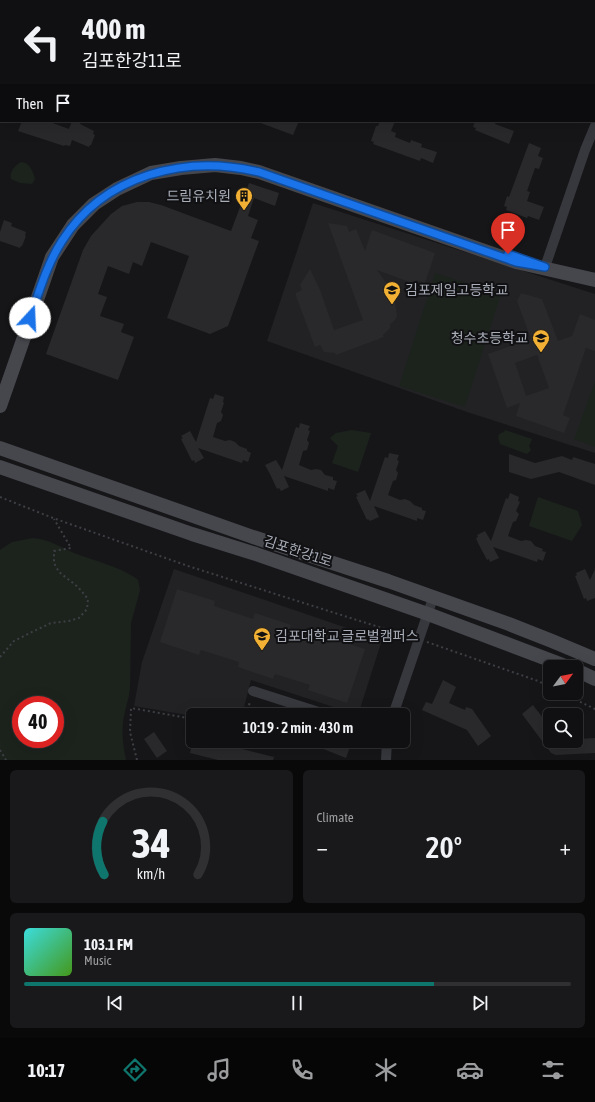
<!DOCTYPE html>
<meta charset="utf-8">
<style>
:root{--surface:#101012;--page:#19191b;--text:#f1f3f6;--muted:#9c9d9f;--line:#303032;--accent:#0f766e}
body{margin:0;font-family:"Asap Condensed","Noto Sans KR",sans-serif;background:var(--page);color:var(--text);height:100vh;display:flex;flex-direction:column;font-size:15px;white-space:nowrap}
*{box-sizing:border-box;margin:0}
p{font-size:13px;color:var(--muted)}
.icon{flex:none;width:22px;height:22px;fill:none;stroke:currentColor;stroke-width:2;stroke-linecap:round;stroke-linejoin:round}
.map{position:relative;height:760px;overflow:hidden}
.drawer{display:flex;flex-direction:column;gap:10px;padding:10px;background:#09090a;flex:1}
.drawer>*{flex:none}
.hud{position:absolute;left:0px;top:0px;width:595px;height:122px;box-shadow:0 4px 16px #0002,0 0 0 1px var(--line);background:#101012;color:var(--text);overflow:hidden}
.needle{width:26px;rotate:58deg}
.fabs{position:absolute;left:543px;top:660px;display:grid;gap:8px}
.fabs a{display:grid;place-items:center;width:40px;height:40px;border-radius:6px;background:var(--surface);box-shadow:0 4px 16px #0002,0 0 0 1px var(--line);font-size:20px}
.speed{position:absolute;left:12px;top:696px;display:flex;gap:8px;font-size:20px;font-weight:700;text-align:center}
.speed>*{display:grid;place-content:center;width:52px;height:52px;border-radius:50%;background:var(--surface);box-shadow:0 4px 16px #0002,0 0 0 1px var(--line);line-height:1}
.speed .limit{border:6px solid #d22;background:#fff;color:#111}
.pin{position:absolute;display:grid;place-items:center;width:34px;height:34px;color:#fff;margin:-41px -17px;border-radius:50% 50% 50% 0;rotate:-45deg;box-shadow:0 0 4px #0007}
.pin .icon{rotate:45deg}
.me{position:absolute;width:44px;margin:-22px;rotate:20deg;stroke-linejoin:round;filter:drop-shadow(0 0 3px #0008)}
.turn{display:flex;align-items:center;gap:14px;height:84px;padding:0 16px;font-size:18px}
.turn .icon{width:52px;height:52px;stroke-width:2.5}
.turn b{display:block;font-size:28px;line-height:34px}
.then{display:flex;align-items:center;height:38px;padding:0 16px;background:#0003;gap:8px;font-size:15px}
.big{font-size:30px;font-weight:600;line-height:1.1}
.drawer .card{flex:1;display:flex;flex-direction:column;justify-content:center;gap:6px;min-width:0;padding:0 14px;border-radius:6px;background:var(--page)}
.drawer .dial{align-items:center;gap:0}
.dial svg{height:104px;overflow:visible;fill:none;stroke:var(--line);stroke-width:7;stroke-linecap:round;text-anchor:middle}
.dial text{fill:var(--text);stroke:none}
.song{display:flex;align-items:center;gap:12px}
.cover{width:48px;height:48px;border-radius:6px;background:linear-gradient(135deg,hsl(180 70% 55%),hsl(100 70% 35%))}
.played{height:4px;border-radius:2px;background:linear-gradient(90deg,var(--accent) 75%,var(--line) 75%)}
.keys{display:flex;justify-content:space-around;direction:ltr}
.heat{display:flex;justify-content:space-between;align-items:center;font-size:22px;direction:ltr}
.drawer .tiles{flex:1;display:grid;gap:10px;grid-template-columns:1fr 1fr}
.card:last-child{grid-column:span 2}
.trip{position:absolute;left:186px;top:708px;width:224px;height:40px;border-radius:6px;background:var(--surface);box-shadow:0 4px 16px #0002,0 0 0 1px var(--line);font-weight:600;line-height:40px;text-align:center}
.tabs{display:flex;height:64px;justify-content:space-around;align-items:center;background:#060607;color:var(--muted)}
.tabs .icon{width:28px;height:28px}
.tabs .selected{color:var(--accent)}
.tabs b{font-size:18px;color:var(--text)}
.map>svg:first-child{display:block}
.built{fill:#222225}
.green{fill:#1c231d;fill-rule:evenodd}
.building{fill:#29292c;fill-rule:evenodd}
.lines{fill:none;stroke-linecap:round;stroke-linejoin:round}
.path{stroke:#3d3f44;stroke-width:2;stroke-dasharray:2 3;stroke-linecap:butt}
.street{stroke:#37383d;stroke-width:10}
.secondary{stroke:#45474d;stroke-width:14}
.route-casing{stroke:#114b97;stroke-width:10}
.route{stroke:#1a73e8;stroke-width:7}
.labels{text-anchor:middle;stroke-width:4;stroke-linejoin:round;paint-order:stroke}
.poi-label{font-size:14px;fill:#a8adb8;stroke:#111113;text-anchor:end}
.street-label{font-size:14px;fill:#a8adb8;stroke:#111113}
</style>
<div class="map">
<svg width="595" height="760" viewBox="0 0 595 760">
<rect width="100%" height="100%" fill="#161618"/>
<!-- built -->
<g class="built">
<polygon points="313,203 595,294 595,453 467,412 267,341"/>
<polygon points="174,569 382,640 358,715 251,680 242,715 193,715 193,716 134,706 142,662"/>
</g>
<!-- green -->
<g class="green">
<path d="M21,162c8,0 12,9 14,17l-3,5 -12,-1 -9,-4c-2,-8 4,-13 10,-17z"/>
<polygon points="435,273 501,294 465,407 399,386"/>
<polygon points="595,381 595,447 574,439"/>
<polygon points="352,430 371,433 358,472 332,463 338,446 330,438 336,433"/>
<path d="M505,430l27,9 -3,7 2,4 -4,4 -27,-10c-1,-5 -5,-10 4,-12z"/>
<polygon points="538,497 578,511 582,525 572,541 529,526"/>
<path d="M33,538c15,1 28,9 41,15 18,7 50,15 64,27l2,10 -9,33 -1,65c-1,10 -4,18 -6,28 -3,14 -1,30 2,44h-126v-210l12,-8zM21,705h34v34h-34z"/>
</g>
<!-- building -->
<g class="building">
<polygon points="22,121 47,121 69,129 72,121 81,121 80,124 94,131 93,134 95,135 91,145 90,145 89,147 72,140 70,146 65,145 64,146 18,131"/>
<polygon points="258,121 299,121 293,135 258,122"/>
<polygon points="380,121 395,121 391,131 396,133 395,137 410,143 411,140 422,144 421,147 437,152 433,163 421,158 420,161 373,144 374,142 371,141 376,126 378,126"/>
<polygon points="475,121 496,121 495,124 514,131 509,144 475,130 476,128 473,127"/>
<polygon points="529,143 541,148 538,156 543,158 539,169 535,168 527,191 530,192 527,201 544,207 539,220 528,216 527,218 506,210 507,207 504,206 507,196 509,197"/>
<polygon points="249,183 279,193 275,206 254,198 248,216 258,220 251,238 259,241 228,326 210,334 167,318 189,256 151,242 142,266 133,262 129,274 108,266 98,294 107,297 100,316 124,324 121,332 134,337 118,380 46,354 83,250 91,236 111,214 122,206 137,202 149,202 161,205 231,231"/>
<polygon points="4,220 12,223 11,226 26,232 25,236 26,236 22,246 21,246 20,248 0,241 0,232"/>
<polygon points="328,223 347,226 349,232 356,229 365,251 372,230 435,253 425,283 416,280 415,284 377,270 394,294 397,316 395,320 390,324 390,328 383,335 384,337 336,355 335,353 324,352 320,345 315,347 296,296 296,293 302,290 300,285 310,269 320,290 334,330 363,320"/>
<path d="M521,293l21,6 16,42 14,-5 8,-22 15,6v31l-9,-3 -23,67 7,3 -6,15 -48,-17 4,-13 -13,5 -19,-54 43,-15 -14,-38zM537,355l12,33 -23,8 -11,-33z"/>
<polygon points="215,394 224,397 223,402 224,403 221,412 223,415 221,421 217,423 213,437 225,441 230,440 235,442 239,446 247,449 247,451 251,453 248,462 243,460 242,463 198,448 204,458 195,463 194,460 192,461 181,439 183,438 181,436 190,431 196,442 210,398 213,399"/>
<polygon points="300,423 310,426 308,430 310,431 307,440 309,443 307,450 303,451 299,465 311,470 316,469 321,470 325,475 333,477 333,480 337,481 334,490 328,488 328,491 284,476 289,487 281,491 279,488 277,489 270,474 265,465 276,460 282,470 296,427 299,428"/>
<polygon points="389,453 399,455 397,460 399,461 396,470 398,473 396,480 393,481 388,495 400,500 405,499 410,501 414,505 422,508 422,510 426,511 423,520 417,518 417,521 374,506 379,517 370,521 368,519 367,520 356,497 358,496 356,494 365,490 370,501 385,457 388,458"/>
<polygon points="509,454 535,463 562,456 572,460 573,457 595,464 595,485 559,472 531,479 509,472"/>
<polygon points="510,493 519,497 518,501 520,502 516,511 519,514 516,521 513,522 508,536 521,541 526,540 531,541 535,546 543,549 542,551 546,552 543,561 538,559 537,562 493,547 499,558 490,562 489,559 487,560 478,543 476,538 478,537 477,535 485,531 491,541 506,498 508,499"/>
<polygon points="585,569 590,580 595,569 595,598 587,601 586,598 584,599 575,576 577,575 576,573"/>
<polygon points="177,589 215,601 214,606 253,619 255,613 291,625 289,630 329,643 330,638 365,649 347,703 308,690 310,685 275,674 273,679 238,667 239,662 201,650 199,655 160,642"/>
<polygon points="443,680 456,687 449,703 465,710 466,707 472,709 491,736 478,746 467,730 422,710 426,702 432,704"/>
<polygon points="533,705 550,727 550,741 576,741 576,739 595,738 595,753 556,755 551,753 522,714"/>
<polygon points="154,732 167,751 157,758 144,739"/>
<polygon points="193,741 210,741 274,757 273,760 218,760 190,753"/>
<polygon points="303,741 352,741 346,758"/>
</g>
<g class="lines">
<!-- path -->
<g class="path">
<polyline points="0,497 53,518 188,566 410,637"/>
<polyline points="427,642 538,681 550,687"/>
<polyline points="0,657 14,641 34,631 51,623 69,621 79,618 87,609 88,599 78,587 59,572 54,563 54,551 71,548 54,519"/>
<polyline points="562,693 595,709"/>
<polyline points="247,715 250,701"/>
<polyline points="0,750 6,760"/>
<polyline points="137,760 130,732 131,708 193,719"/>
</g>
<!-- street -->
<g class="street">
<polyline points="545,267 585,150 595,126"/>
<polyline points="253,691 328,715"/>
<polyline points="393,715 433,598"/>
<polyline points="386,760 387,741"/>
</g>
<!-- secondary -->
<g class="secondary">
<polyline points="0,406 52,257 73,225 94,204 117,189 151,173 181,168 215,165 241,168 259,172 516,262 595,280"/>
<polyline points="0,448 253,537 388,581 509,624 552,641 595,659"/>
<polyline points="0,467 192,534 256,554 428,614 568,667"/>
<polyline points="576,670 595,679"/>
</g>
</g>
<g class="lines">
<!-- route casing -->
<g class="route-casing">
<path id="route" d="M30,318c9,-26 17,-54 32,-77 42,-66 123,-87 197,-69l257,90 29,5 -37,-13"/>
</g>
<!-- route -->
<use href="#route" class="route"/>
</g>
<!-- icons -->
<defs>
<g id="building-pin" transform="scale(0.9)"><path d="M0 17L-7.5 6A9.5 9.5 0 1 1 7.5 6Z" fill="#f2b134" stroke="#111113"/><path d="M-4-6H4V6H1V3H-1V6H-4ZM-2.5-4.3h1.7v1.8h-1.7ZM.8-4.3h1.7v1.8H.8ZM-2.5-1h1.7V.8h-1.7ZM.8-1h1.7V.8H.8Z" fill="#111"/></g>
<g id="school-pin" transform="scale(0.9)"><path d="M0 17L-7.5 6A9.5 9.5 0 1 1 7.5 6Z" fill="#f2b134" stroke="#111113"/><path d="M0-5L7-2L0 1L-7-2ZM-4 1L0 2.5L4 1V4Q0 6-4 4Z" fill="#111"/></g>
<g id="university-pin" transform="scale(0.9)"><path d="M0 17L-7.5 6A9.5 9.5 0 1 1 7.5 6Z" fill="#f2b134" stroke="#111113"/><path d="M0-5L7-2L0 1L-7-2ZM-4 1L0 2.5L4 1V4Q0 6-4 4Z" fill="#111"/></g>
</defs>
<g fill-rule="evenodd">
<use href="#building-pin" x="244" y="196"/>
<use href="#school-pin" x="392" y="290"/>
<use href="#school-pin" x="541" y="338"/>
<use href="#university-pin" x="262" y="636"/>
</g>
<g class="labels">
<!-- poi labels -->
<g class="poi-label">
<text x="231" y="201">드림유치원</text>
<text x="405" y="295" text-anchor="start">김포제일고등학교</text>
<text x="528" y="343">청수초등학교</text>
<text x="275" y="641" text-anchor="start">김포대학교 글로벌캠퍼스</text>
</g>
<!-- street labels -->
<g class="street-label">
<text transform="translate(298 551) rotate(18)" y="5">김포한강1로</text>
</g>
</g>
</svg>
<div class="fabs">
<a><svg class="needle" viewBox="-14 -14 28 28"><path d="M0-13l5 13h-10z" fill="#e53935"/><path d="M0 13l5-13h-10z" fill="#9c9d9f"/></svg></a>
<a><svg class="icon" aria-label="search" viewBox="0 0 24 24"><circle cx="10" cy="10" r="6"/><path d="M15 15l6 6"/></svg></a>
</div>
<div class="speed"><div class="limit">40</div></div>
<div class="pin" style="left:508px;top:254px;background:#d93025"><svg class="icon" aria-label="arrive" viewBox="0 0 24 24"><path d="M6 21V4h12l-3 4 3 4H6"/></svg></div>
<svg class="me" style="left:30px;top:318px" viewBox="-20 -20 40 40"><circle r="19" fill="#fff"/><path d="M0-13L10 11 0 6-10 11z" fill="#1a73e8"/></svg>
<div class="trip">10:19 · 2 min · 430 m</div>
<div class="hud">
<div class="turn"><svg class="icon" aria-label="left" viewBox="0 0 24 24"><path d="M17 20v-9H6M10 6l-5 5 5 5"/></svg><div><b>400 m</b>김포한강11로</div></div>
<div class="then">Then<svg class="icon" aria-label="arrive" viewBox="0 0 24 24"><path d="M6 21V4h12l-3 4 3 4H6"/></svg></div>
</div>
</div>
<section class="drawer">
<div class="tiles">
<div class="card dial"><svg viewBox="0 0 100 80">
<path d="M14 69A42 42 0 1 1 86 69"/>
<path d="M14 69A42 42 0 0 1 13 28" stroke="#0f766e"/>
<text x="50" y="56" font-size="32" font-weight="700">34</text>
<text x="50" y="72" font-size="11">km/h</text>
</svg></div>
<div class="card"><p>Climate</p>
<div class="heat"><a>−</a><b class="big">20°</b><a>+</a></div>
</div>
<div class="card">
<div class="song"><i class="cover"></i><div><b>103.1 FM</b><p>Music</p></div></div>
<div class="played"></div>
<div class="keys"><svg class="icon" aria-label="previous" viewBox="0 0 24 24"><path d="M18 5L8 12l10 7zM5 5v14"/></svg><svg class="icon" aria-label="pause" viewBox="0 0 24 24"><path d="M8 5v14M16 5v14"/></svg><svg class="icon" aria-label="next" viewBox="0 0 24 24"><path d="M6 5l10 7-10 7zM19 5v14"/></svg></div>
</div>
</div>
</section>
<nav class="tabs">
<b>10:17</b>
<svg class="icon selected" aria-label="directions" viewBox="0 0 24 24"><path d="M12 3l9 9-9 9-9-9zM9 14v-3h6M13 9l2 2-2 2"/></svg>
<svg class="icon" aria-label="music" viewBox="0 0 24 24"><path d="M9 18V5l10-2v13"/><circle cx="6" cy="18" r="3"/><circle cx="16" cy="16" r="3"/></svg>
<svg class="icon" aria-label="phone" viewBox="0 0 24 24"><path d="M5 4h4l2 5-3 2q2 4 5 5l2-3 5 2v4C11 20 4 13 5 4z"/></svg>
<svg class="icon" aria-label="climate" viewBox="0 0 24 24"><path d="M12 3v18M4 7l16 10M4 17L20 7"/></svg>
<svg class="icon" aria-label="car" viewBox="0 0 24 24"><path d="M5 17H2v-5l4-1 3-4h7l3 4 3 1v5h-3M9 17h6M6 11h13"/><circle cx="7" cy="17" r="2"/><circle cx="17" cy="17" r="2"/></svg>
<svg class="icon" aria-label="filters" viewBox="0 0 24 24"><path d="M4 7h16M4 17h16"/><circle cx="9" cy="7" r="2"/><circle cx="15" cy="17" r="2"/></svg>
</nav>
